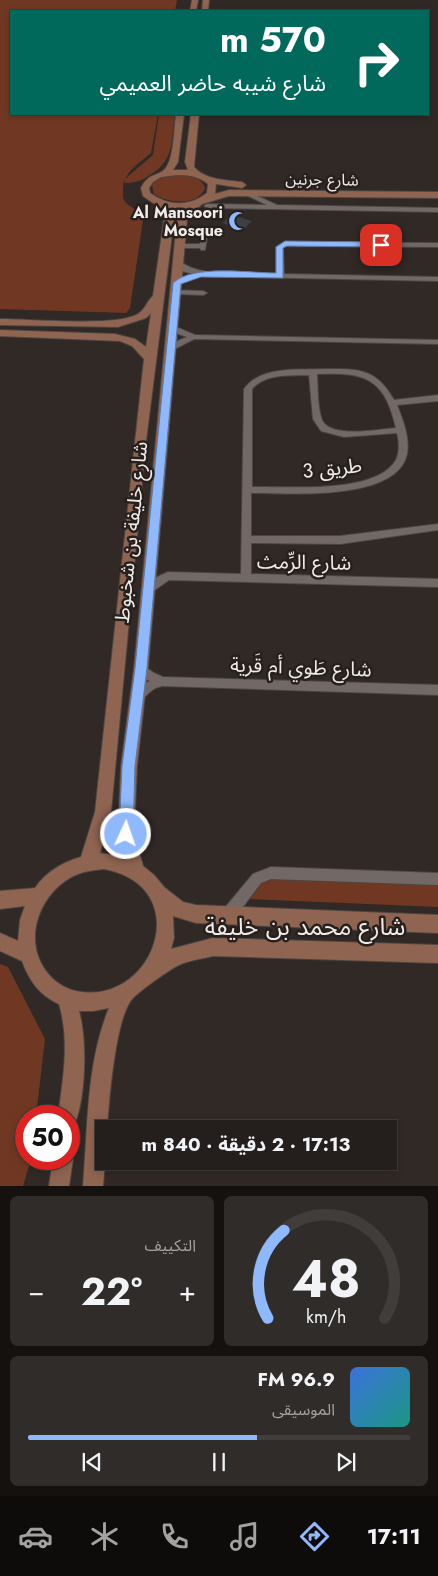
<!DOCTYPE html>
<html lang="ar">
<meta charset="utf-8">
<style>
:root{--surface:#241f1c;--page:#302c29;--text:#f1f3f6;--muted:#a3a2a3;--line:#413d3b;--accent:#8fb8fd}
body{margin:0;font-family:Jost,"Noto Sans Arabic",sans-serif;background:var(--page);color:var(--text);direction:rtl;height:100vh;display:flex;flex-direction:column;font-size:19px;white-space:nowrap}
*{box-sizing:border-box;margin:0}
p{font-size:16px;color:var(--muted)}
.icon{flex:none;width:28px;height:28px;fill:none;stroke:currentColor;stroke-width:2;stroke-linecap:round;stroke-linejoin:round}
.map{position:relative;height:1186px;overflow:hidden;direction:ltr}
.sheet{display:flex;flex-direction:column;gap:10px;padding:10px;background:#14110f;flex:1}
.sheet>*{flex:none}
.guide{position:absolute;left:10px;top:10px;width:419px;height:105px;border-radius:0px;box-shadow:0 2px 8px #0003,0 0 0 1px var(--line);direction:rtl;background:#00695c;color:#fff;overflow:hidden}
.speed{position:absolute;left:15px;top:1105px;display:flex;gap:10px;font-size:25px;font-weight:700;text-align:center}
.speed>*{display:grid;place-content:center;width:65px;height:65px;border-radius:50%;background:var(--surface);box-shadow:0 2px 8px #0003,0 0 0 1px var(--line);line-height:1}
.speed .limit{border:8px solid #d22;background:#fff;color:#111}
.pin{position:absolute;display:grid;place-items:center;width:42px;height:42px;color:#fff;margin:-21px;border-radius:10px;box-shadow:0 2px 8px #0006}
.me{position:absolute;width:55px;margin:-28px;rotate:3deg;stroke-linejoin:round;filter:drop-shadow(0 0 4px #0008)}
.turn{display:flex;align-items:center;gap:18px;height:105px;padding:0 20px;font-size:22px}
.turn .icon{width:65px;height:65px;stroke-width:2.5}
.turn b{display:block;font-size:35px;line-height:42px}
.big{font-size:38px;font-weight:700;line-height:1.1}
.sheet .tile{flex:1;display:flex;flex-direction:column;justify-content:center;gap:8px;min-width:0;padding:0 18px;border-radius:8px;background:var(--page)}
.sheet .dial{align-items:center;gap:0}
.dial svg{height:130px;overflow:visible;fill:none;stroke:var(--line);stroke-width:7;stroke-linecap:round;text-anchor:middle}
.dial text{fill:var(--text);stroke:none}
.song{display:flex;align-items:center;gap:15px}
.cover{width:60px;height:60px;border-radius:8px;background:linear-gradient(135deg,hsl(220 70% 55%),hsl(170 70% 35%))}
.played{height:5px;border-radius:2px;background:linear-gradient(90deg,var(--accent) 60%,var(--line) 60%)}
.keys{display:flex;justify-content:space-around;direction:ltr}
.heat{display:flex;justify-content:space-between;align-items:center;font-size:28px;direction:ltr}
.sheet .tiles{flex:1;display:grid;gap:10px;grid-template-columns:1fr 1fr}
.tile:last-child{grid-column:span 2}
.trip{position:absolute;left:95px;top:1120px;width:302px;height:50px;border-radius:0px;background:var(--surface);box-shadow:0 2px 8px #0003,0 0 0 1px var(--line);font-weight:700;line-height:50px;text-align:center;direction:rtl}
.tabs{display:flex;height:80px;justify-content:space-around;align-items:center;background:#0e0c0b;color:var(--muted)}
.tabs .icon{width:35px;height:35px}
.tabs .active{color:var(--accent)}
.tabs b{font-size:22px;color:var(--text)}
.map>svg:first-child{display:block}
.green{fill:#703822}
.building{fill:#3b3f46}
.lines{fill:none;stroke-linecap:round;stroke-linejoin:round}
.street-casing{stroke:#4c4643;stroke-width:2}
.secondary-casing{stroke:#4c4643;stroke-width:2}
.street{fill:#726966;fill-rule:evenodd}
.secondary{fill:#8f6450;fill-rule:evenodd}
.route{fill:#8fb8fd;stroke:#5d78a4}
.labels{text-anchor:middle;stroke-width:5;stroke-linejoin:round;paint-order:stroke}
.far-street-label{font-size:16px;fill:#efebe9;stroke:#27201d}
.far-poi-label{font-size:16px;font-weight:bold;fill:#efebe9;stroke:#27201d;text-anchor:end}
.street-label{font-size:20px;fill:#efebe9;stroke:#27201d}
.near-street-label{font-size:24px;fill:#efebe9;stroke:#27201d}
</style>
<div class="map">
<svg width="438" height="1186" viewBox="0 0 438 1186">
<rect width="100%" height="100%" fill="#302926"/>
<!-- green -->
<g class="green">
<path d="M0,0h177l-2,11h-164v103h147l-7,39c-13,11 -27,19 -28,36 0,7 -1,10 4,15 7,5 14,7 16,16l-13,88 -4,5 -126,-4z"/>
<path d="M159,114h16c-4,27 0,46 -25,61 -9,6 -15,8 -25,8v-4l28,-24z"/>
<path d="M177,174c11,1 24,2 28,14 -7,19 -38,15 -51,6l-2,-9c6,-8 15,-9 25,-11z"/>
<polygon points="260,879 438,884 438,907 249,899"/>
<polygon points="0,964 8,967 45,1039 36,1116 26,1116 26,1159 31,1159 23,1186 0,1186"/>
</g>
<!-- building -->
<polygon class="building" points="232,215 252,221 245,228 237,225 235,227 222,223"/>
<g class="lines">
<!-- street casing -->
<g class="street-casing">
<g id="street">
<polygon points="246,191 277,205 438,208 438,212 207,208 204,206 207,204 267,205 244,194 243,193"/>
<polygon points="205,230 208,232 205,250 201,250 200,248 180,248 177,246 180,244 200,244 202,232"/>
<path d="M285,242l153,1v4l-152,-1 -3,2 1,26 154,3v4l-238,-5 -18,-5 -8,-7 7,-2c21,16 68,11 95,11v-26z"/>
<polygon points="173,290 203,291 207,293 203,295 176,294 173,294"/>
<path d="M170,327h6l19,8 243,5v4l-244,-5 -23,12 -4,-2c5,-6 12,-9 20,-12l-17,-6z"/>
<path d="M325,369c34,0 51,-1 69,31l44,-5v6l-41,4c6,15 13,33 10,49 -10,48 -120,39 -156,39v43h89l98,-12v6l-98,14 -89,-1v31l187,5v8l-269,-7 -17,12h-8l-1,-3 12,-11 13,-6 73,2 3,-185c17,-24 55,-19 81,-20zM317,374c48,-2 67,3 79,54 -16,1 -66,11 -74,-8 -5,-13 -4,-32 -5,-46zM309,375l4,44 8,12 23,6 53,-4c2,8 3,19 -1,27 -20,35 -110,26 -144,27v-98c14,-16 37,-13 57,-14z"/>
<path d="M141,664l13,9 9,4 275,8v10l-276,-9c-2,1 -5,1 -8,3 -8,4 -11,15 -21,12l-1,-3c3,-7 11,-14 18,-17l-4,-2 -10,-11 1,-3z"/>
<polygon points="271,867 438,873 438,885 271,879 261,883 233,920 228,921 223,920 222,915 223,910 253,874"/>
</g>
</g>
<!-- secondary casing -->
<g class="secondary-casing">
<g id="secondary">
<polygon points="192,0 198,0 196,11 190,11"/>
<polygon points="203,0 209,0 208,11 202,11"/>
<path d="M176,114h8l-6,48 -5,8h15l-3,-8 6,-48h8l-5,53c11,13 32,13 48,15l4,3 -4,3 -26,-4 -1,10 14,-4 209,2v6l-209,-2 -27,8 -15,15 -39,449 -11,98 -3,68 9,32 11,9 10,12 19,15 13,3 242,10v18l-242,-10 -23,-7 1,22 -3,11 42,-11 225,7v18l-225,-7c-11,3 -23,4 -34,9 -9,4 -38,25 -46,33 -18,19 -24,103 -26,131h-3l1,32 -2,25h-20c5,-59 3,-122 26,-178l-16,3h-14c8,28 7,85 -4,112l-6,3v-10h-11c5,-37 12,-75 1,-112 -20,-9 -30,-24 -37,-43l-22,-10v-18l18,8 2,-21 5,-14 -25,3v-18l35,-3c11,-16 28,-26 46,-31l14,-45 49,-453 -12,-13 -12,-5 -120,-5v-6l115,4 20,5 11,8 5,-34 -5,5 -28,9 -118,-2v-6c29,0 117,8 138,-5 7,-4 9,-13 15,-18l11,-77 -2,-10 -19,-13 -2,-8c8,-16 17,-11 24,-19 9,-10 9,-41 11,-55zM177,175c12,0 21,1 31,9l-1,9c-18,14 -39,13 -57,0l-1,-5 4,-6 8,-5zM171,208h15l-9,11 -43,449 -13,98 -3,68 6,23 -24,-4 11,-41 35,-371 28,-222zM104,869c91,17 52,132 -22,123 -18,-2 -33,-13 -41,-29 -17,-33 4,-76 37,-89 8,-3 17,-4 26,-5z"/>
<polygon points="69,1151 73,1159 69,1186 49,1186 53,1159 69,1159"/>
</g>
</g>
<!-- street -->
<use href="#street" class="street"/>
<!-- secondary -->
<use href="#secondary" class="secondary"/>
</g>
<!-- route -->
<path class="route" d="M285,241l96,1 4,3 -4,2 -94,-1 -4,2v30l-82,-1 -20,7 -34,384 -12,98 -2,68 -3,4 -4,2 -5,-2 -2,-4 3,-68 13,-98 38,-385c20,-19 77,-10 103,-10v-26z"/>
<!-- icons -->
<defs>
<g id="mosque-bare" transform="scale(1.5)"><path d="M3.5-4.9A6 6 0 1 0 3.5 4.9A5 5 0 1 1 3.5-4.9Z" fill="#8fb8fd" stroke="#27201d" stroke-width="2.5" paint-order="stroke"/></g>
</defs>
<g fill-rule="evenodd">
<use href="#mosque-bare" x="238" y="221"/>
</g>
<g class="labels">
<!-- far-street labels -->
<g class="far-street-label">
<text transform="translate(322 179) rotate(1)" y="6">شارع جرنين</text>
</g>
<!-- far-poi labels -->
<g class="far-poi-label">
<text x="223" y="218">Al Mansoori<tspan x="223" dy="18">Mosque</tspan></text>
</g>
<!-- street labels -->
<g class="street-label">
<text transform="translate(332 468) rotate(-6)" y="7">طريق 3</text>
<text transform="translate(131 532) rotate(-84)" y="7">شارع خليفة بن شخبوط</text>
<text transform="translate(304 562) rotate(1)" y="7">شارع الرِّمث</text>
<text transform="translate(301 667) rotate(2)" y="7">شارع طَوي أم قَرية</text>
</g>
<!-- near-street labels -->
<g class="near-street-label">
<text x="305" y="935">شارع محمد بن خليفة</text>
</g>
</g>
</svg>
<div class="speed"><div class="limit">50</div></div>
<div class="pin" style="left:381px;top:245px;background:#d93025"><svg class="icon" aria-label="arrive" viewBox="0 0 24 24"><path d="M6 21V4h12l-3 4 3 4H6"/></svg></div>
<svg class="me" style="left:126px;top:834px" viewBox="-20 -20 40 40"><circle r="17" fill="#8fb8fd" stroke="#fff" stroke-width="3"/><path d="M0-11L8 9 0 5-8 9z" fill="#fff"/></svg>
<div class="trip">17:13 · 2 دقيقة · 840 m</div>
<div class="guide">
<div class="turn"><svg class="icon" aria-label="right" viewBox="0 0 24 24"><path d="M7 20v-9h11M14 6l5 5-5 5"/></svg><div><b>570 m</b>شارع شيبه حاضر العميمي</div></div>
</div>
</div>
<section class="sheet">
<div class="tiles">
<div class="tile dial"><svg viewBox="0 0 100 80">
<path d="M14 69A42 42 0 1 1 86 69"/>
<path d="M14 69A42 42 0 0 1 24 15" stroke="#8fb8fd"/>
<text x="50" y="56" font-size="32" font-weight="700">48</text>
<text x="50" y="72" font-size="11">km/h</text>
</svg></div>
<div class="tile"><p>التكييف</p>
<div class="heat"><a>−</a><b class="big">22°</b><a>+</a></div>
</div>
<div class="tile">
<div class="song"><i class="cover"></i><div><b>96.9 FM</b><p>الموسيقى</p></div></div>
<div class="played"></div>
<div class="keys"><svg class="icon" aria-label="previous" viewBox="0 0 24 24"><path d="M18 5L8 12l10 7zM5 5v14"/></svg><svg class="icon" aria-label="pause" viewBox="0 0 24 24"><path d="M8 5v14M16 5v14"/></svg><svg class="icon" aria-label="next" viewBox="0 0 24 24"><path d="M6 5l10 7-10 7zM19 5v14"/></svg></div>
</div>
</div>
</section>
<nav class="tabs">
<b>17:11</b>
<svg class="icon active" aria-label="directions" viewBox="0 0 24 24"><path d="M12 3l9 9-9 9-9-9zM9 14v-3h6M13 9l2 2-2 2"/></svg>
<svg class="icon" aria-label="music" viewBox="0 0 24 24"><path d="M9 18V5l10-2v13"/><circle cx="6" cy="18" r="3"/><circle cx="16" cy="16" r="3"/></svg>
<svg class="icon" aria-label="phone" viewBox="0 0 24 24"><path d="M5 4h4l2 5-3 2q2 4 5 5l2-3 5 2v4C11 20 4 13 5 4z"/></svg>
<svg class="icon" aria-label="climate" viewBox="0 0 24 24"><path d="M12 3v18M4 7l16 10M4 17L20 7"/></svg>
<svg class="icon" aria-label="car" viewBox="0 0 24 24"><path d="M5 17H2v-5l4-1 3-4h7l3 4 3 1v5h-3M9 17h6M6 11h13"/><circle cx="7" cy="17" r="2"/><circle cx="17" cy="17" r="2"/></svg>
</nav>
